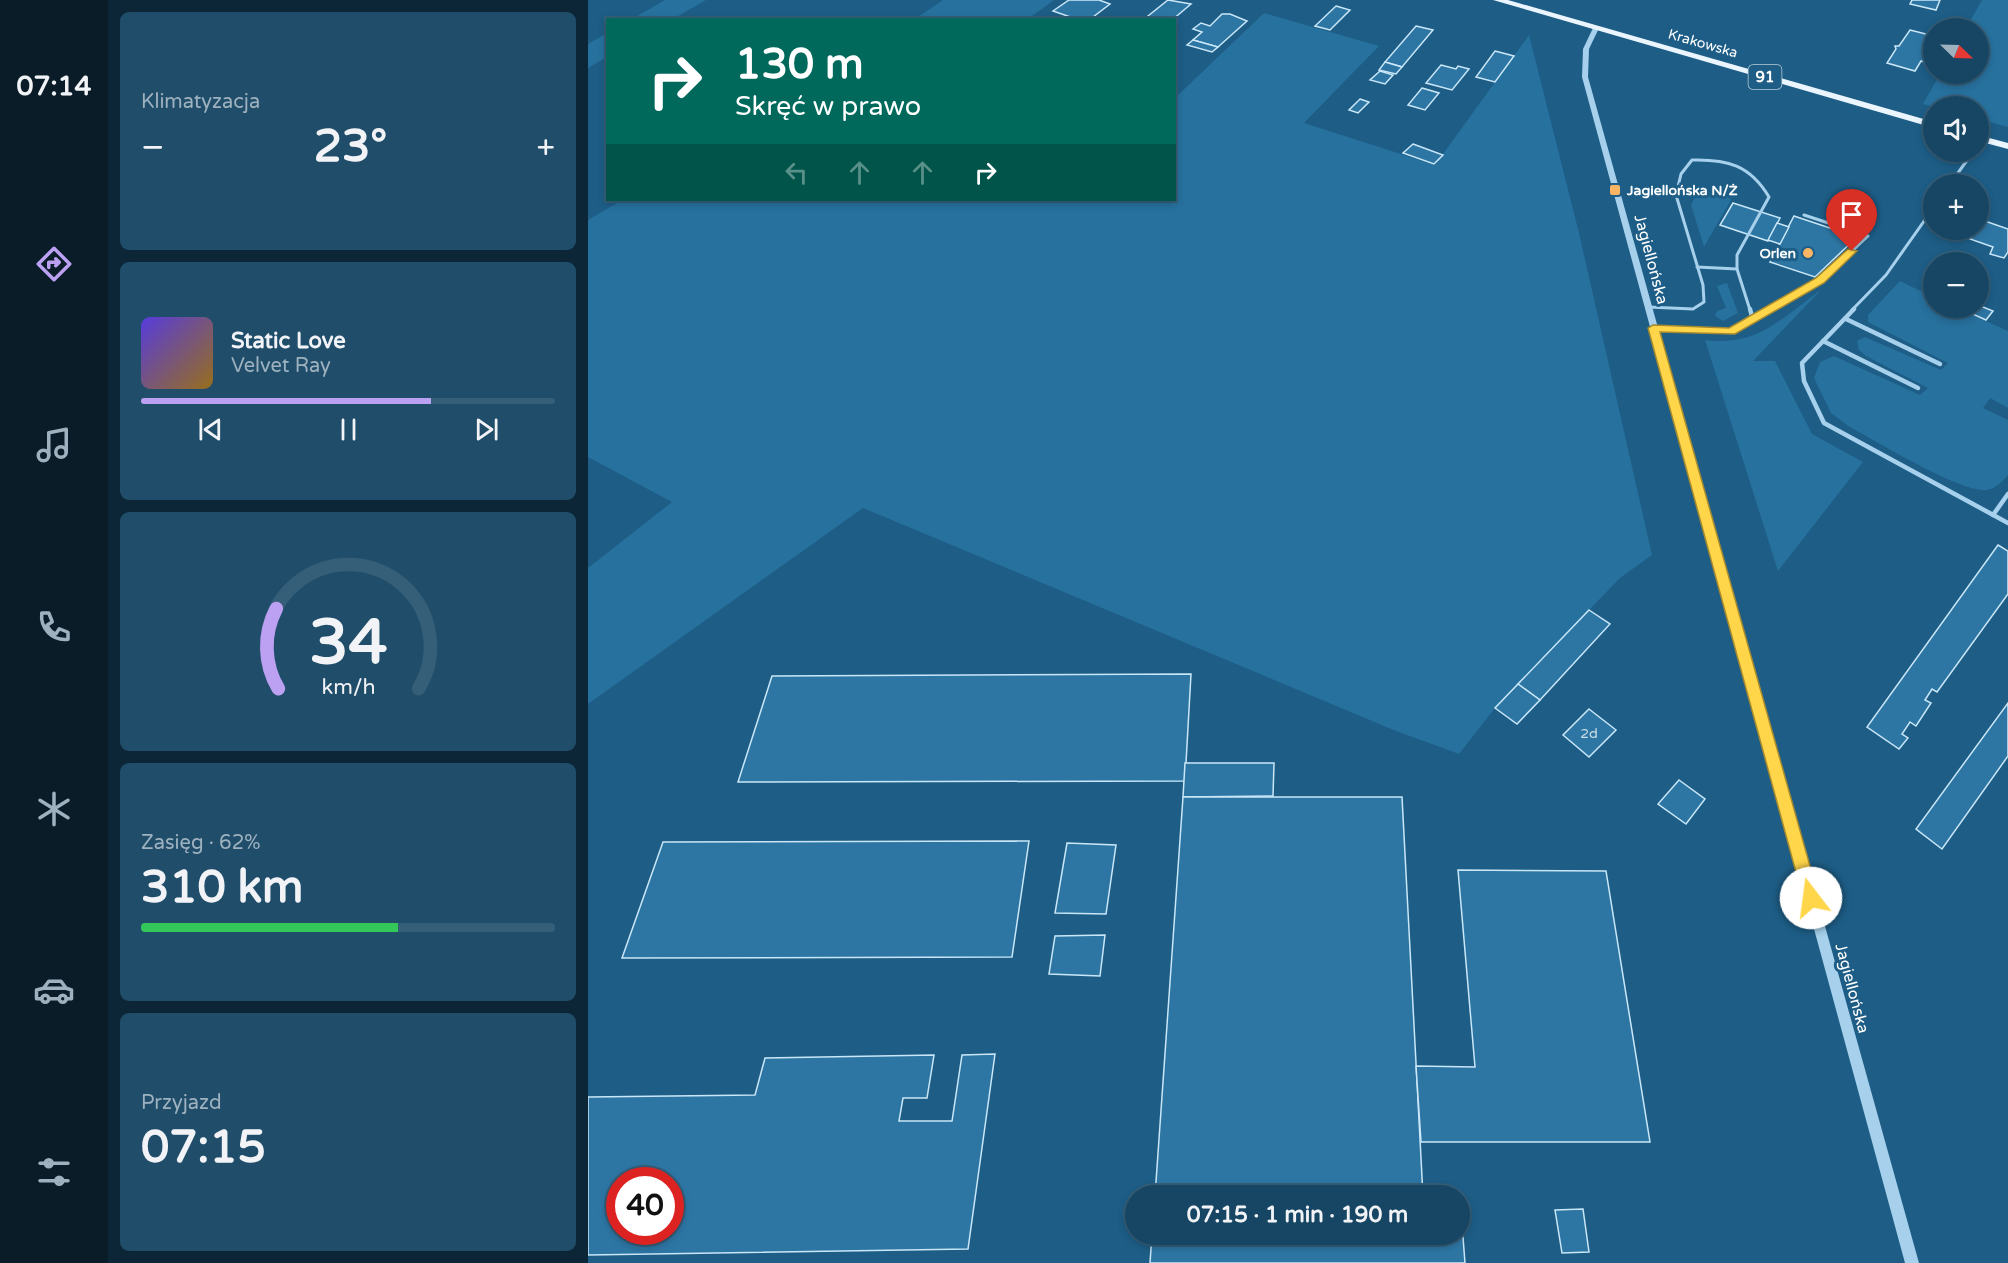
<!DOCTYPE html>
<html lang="pl">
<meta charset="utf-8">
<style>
:root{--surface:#164664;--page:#1f4d6a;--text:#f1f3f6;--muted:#9eb1bf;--line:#355e78;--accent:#bca0f2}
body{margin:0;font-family:"Varela Round",sans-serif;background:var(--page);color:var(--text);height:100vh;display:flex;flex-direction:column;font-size:22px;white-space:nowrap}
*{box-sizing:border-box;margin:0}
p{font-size:20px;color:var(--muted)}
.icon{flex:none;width:33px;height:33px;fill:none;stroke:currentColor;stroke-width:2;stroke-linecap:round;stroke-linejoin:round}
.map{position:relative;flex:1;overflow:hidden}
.drawer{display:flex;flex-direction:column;gap:12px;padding:12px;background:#0c2637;width:480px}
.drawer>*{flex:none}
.top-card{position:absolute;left:18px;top:18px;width:570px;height:183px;border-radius:0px;box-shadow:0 3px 9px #0003,0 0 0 2px var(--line);background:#00695c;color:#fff;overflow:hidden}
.needle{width:39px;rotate:113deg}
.buttons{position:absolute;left:1335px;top:18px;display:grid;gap:12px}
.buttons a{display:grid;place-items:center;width:66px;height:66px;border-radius:50%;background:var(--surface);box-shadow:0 3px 9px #0003,0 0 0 2px var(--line);font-size:30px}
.speed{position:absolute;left:18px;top:1167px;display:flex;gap:12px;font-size:30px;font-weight:700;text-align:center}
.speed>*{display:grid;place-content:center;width:78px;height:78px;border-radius:50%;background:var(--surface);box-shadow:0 3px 9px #0003,0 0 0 2px var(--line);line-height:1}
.speed .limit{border:9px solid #d22;background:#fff;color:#111}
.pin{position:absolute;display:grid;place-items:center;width:51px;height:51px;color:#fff;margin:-62px -26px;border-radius:50% 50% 50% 0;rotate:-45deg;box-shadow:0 0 6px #0007}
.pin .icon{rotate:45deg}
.me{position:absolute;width:66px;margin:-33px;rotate:345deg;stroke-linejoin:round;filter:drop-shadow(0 0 4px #0008)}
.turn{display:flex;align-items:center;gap:21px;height:126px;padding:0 30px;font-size:27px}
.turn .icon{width:78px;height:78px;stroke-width:2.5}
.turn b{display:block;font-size:42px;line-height:51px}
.lanes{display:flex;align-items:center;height:57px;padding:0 30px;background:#0003;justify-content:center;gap:30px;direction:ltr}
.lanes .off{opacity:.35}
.big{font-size:45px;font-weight:700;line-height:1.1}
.drawer .card{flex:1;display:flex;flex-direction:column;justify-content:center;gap:9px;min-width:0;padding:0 21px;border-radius:9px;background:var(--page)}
.drawer .dial{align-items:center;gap:0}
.dial svg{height:156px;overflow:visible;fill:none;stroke:var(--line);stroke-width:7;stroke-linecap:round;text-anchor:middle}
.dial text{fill:var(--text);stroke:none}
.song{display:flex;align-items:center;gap:18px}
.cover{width:72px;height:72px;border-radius:9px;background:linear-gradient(135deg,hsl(250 70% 55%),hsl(40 70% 35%))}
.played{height:6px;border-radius:3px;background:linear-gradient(90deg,var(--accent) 70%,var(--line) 70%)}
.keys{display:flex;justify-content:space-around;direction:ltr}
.heat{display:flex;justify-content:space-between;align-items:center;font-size:33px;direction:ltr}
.charge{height:9px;border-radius:4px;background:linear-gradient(90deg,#34c759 62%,var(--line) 0)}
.trip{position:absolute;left:537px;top:1185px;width:345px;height:60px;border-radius:30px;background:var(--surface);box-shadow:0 3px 9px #0003,0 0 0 2px var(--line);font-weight:700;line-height:60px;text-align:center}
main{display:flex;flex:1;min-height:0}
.tab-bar{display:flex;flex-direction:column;width:108px;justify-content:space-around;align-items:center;background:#091c28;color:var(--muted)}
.tab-bar .icon{width:42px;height:42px}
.tab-bar .on{color:var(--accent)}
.tab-bar b{font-size:27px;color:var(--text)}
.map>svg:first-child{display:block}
.green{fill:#27719e}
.building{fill:#2d76a4;stroke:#cae7f8;stroke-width:1.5;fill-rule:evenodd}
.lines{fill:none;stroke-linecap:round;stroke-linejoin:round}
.service-far1{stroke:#a6d0eb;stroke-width:3}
.service{stroke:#a6d0eb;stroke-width:4.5}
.tertiary{fill:#a6d0eb;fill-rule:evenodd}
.primary{fill:#eaf5fe;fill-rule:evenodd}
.route{fill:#ffd54a;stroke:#a68a30;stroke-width:1.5}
.poi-dot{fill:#fab564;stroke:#1d5d86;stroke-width:2}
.labels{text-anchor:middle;stroke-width:6;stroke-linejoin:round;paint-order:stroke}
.far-street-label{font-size:14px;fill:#fff;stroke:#1d5d86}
.far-poi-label{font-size:14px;font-weight:bold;fill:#fff;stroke:#1d5d86;text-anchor:start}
.number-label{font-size:14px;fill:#cadde8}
.shield{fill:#1d5d86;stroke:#bbcedb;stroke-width:1.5}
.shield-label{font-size:15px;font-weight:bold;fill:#fff}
.street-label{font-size:16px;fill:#fff;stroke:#1d5d86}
</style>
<main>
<nav class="tab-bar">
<b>07:14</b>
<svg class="icon on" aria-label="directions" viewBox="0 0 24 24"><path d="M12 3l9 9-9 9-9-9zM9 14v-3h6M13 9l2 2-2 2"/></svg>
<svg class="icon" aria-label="music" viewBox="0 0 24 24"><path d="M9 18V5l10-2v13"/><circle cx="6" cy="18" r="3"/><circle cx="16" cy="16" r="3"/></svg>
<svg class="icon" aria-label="phone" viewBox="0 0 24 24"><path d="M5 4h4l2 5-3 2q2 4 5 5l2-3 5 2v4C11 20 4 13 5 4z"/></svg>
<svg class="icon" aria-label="climate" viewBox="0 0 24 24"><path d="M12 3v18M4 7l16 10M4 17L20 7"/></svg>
<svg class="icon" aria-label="car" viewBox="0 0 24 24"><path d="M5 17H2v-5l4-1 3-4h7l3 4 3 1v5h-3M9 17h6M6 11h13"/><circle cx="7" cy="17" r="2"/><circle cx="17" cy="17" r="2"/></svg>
<svg class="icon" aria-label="filters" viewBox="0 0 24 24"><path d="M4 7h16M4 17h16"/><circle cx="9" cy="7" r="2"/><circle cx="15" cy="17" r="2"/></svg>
</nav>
<section class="drawer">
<div class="card"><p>Klimatyzacja</p>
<div class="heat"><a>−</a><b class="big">23°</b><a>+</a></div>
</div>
<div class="card">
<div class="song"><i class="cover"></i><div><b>Static Love</b><p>Velvet Ray</p></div></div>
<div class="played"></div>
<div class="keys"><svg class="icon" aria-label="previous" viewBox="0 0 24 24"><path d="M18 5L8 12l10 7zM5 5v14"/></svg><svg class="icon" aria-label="pause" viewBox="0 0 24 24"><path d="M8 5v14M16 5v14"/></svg><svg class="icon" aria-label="next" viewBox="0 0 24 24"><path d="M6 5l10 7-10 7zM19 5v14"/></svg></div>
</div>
<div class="card dial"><svg viewBox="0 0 100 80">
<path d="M14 69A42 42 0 1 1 86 69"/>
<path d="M14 69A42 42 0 0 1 13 28" stroke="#bca0f2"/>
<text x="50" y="56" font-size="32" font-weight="700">34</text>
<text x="50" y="72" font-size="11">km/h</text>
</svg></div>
<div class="card"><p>Zasięg · 62%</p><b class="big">310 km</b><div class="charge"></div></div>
<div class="card"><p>Przyjazd</p><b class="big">07:15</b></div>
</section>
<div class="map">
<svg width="1420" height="1263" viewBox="0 0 1420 1263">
<rect width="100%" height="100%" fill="#1d5d86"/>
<!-- green -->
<g class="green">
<polygon points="77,0 118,0 85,19 44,19"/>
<polygon points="355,0 466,0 440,19 327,19"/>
<polygon points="1394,0 1420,0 1420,127 1391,119 1390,106 1345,107 1335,104 1352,74 1390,74 1390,28 1378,28"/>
<polygon points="676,13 791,46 716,123 847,165 941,35 991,233 1064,555 1032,578 907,708 871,754 808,731 275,508 0,704 0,568 84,502 0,457 0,220 34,200 586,200 587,98"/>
<polygon points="19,33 19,57 0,68 0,44"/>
<polygon points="1117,188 1137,192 1143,200 1116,247 1103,205 1110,191"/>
<path d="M1312,281l33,16 1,11h23l51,23v77l-18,-10 -7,10 25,12v55c-5,6 -14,15 -22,15 -27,2 -110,-49 -138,-64l-17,-13 -17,-35 6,-16 14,-6 86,39 8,-7 -62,-32 -7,-6 -2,-9 8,-4 76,33 7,-7 -80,-41v-7z"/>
<polygon points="1139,283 1150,313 1135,321 1127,316 1129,311 1138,308 1129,286"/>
<path d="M1233,290l-68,71h22l37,73 51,28 -85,109 -73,-231c53,7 75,-21 116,-50z"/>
</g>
<!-- building -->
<g class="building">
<polygon points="481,0 511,0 522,4 501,20 491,20 465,11"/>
<polygon points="580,0 603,4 584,20 555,20"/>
<polygon points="1324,0 1352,0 1348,10 1322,4"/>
<polygon points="748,6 762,10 742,30 727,26"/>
<polygon points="634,14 642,14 659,21 630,47 605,40 614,32 605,29 613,23 622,26"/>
<polygon points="828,26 845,30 814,67 797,62"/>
<polygon points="1322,30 1346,36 1346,49 1340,50 1346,56 1346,65 1333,61 1327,71 1299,63 1308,49 1307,46 1311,46"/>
<polygon points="605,40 630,47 624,52 599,45"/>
<polygon points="907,51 926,56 907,82 888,77"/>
<polygon points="797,62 814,67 808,74 791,70"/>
<polygon points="853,65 868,69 870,66 881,69 864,90 838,83"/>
<polygon points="792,71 805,75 797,84 782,80"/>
<polygon points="834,88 851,93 837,110 820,105"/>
<polygon points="772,99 781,102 770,113 761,110"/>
<polygon points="825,144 855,155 846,164 815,153"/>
<polygon points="1145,203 1192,218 1180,241 1132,225"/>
<polygon points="1206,216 1269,237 1227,277 1182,262"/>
<polygon points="1394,220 1420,229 1420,252 1416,258 1402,254 1405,247 1382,239 1390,230"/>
<polygon points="1189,223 1201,227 1192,244 1180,240"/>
<polygon points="1390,305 1405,311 1398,320 1378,311"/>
<polygon points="1410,545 1420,551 1420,594 1349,692 1344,689 1337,700 1343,703 1328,726 1322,722 1314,734 1320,738 1311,749 1279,727"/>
<polygon points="1001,610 1022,624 952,700 930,684"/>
<polygon points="603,674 597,781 150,782 184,676"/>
<polygon points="930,684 952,700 929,724 907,708"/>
<polygon points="1420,703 1420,756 1354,849 1328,829"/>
<polygon points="1001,709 1028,730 1001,757 975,735"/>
<polygon points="597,763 686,763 685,796 595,797"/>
<polygon points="1091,780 1117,799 1098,824 1070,804"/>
<polygon points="595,797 814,797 835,1196 567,1196"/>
<polygon points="441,841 424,957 34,958 75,842"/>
<polygon points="479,843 528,845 518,914 467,913"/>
<polygon points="870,870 1018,871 1062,1142 833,1142 828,1066 887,1067"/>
<polygon points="517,935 512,976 461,974 467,936"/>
<path d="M407,1054l-27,195 -380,6v-158l167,-2 10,-37 169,-3 -7,43h-24l-4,23h53l10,-66zM32,1180h50v52h-50z"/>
<polygon points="995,1209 1001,1252 974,1253 967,1210"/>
<polygon points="564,1234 875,1237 877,1263 562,1263"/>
</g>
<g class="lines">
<!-- service-far1 -->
<g class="service-far1">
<polyline points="1362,184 1385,152"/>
<polyline points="1109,267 1149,269"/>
<path d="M1060,307l45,2 11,-7 -1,-17 -27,-90 5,-21 11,-14c35,-1 58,5 77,37l-32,58v14l13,41"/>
<polyline points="1181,310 1232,281 1280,236 1216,215"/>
<polyline points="1264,310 1298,275 1346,207"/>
</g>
<!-- service -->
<g class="service">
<polyline points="1162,309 1165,320"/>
<polyline points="1266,309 1214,363 1216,381 1236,423 1420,523"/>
<polyline points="1258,319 1352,364"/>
<polyline points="1065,328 1143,332 1183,309"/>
<polyline points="1235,341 1330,388"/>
<polyline points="1405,515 1420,494"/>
</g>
<!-- tertiary -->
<polygon class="tertiary" points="1008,26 1011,28 1001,49 1000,77 1331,1263 1317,1263 994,77 995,49 1005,28"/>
<!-- primary -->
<g class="primary">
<polygon points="905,0 920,0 1346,122 1346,128"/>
<polygon points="1390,135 1420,143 1420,149 1390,141"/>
</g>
</g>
<!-- route -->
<polygon class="route" points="1260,249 1269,251 1236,283 1147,334 1072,332 1231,898 1229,904 1223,906 1217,904 1215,898 1060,328 1065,325 1141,328 1228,278"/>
<!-- markers -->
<g class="poi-dot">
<rect x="1021" y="184" width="12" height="12" rx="3"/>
<circle cx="1220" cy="253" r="6"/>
</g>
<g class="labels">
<!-- far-street labels -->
<g class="far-street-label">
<text transform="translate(1115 43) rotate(16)" y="5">Krakowska</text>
</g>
<!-- far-poi labels -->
<g class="far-poi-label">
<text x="1039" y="195">Jagiellońska N/Ż</text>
<text x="1208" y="258" text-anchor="end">Orlen</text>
</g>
<!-- number labels -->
<g class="number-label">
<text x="1001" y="738">2d</text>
</g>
<!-- shield labels -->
<rect class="shield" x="1160.5" y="65" width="33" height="24" rx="4.5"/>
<g class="shield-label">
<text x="1177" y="82">91</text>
</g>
<!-- street labels -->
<g class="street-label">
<text transform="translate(1064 259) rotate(75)" y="6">Jagiellońska</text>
<text transform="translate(1265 988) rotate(75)" y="6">Jagiellońska</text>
</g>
</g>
</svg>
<div class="buttons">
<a><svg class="needle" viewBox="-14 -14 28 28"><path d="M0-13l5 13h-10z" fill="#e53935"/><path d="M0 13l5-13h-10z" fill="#9eb1bf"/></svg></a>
<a><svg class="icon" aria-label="sound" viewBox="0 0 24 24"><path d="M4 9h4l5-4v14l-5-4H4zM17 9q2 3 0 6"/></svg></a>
<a>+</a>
<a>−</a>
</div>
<div class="speed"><div class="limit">40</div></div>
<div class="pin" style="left:1264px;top:251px;background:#d93025"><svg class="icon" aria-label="arrive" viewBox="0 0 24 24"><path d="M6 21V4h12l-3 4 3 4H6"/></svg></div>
<svg class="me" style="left:1223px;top:898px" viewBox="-20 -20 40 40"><circle r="19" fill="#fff"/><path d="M0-13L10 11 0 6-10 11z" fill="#ffd54a"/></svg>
<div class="trip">07:15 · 1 min · 190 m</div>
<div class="top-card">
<div class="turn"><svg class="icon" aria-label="right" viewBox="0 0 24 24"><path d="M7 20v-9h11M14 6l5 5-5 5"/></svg><div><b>130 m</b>Skręć w prawo</div></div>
<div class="lanes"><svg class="icon off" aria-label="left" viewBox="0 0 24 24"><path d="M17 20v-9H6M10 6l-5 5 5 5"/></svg><svg class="icon off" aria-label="ahead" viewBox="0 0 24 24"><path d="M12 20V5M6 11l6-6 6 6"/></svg><svg class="icon off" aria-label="ahead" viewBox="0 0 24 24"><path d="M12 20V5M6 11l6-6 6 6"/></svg><svg class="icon" aria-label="right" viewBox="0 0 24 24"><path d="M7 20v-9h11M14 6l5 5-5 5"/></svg></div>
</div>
</div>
</main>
